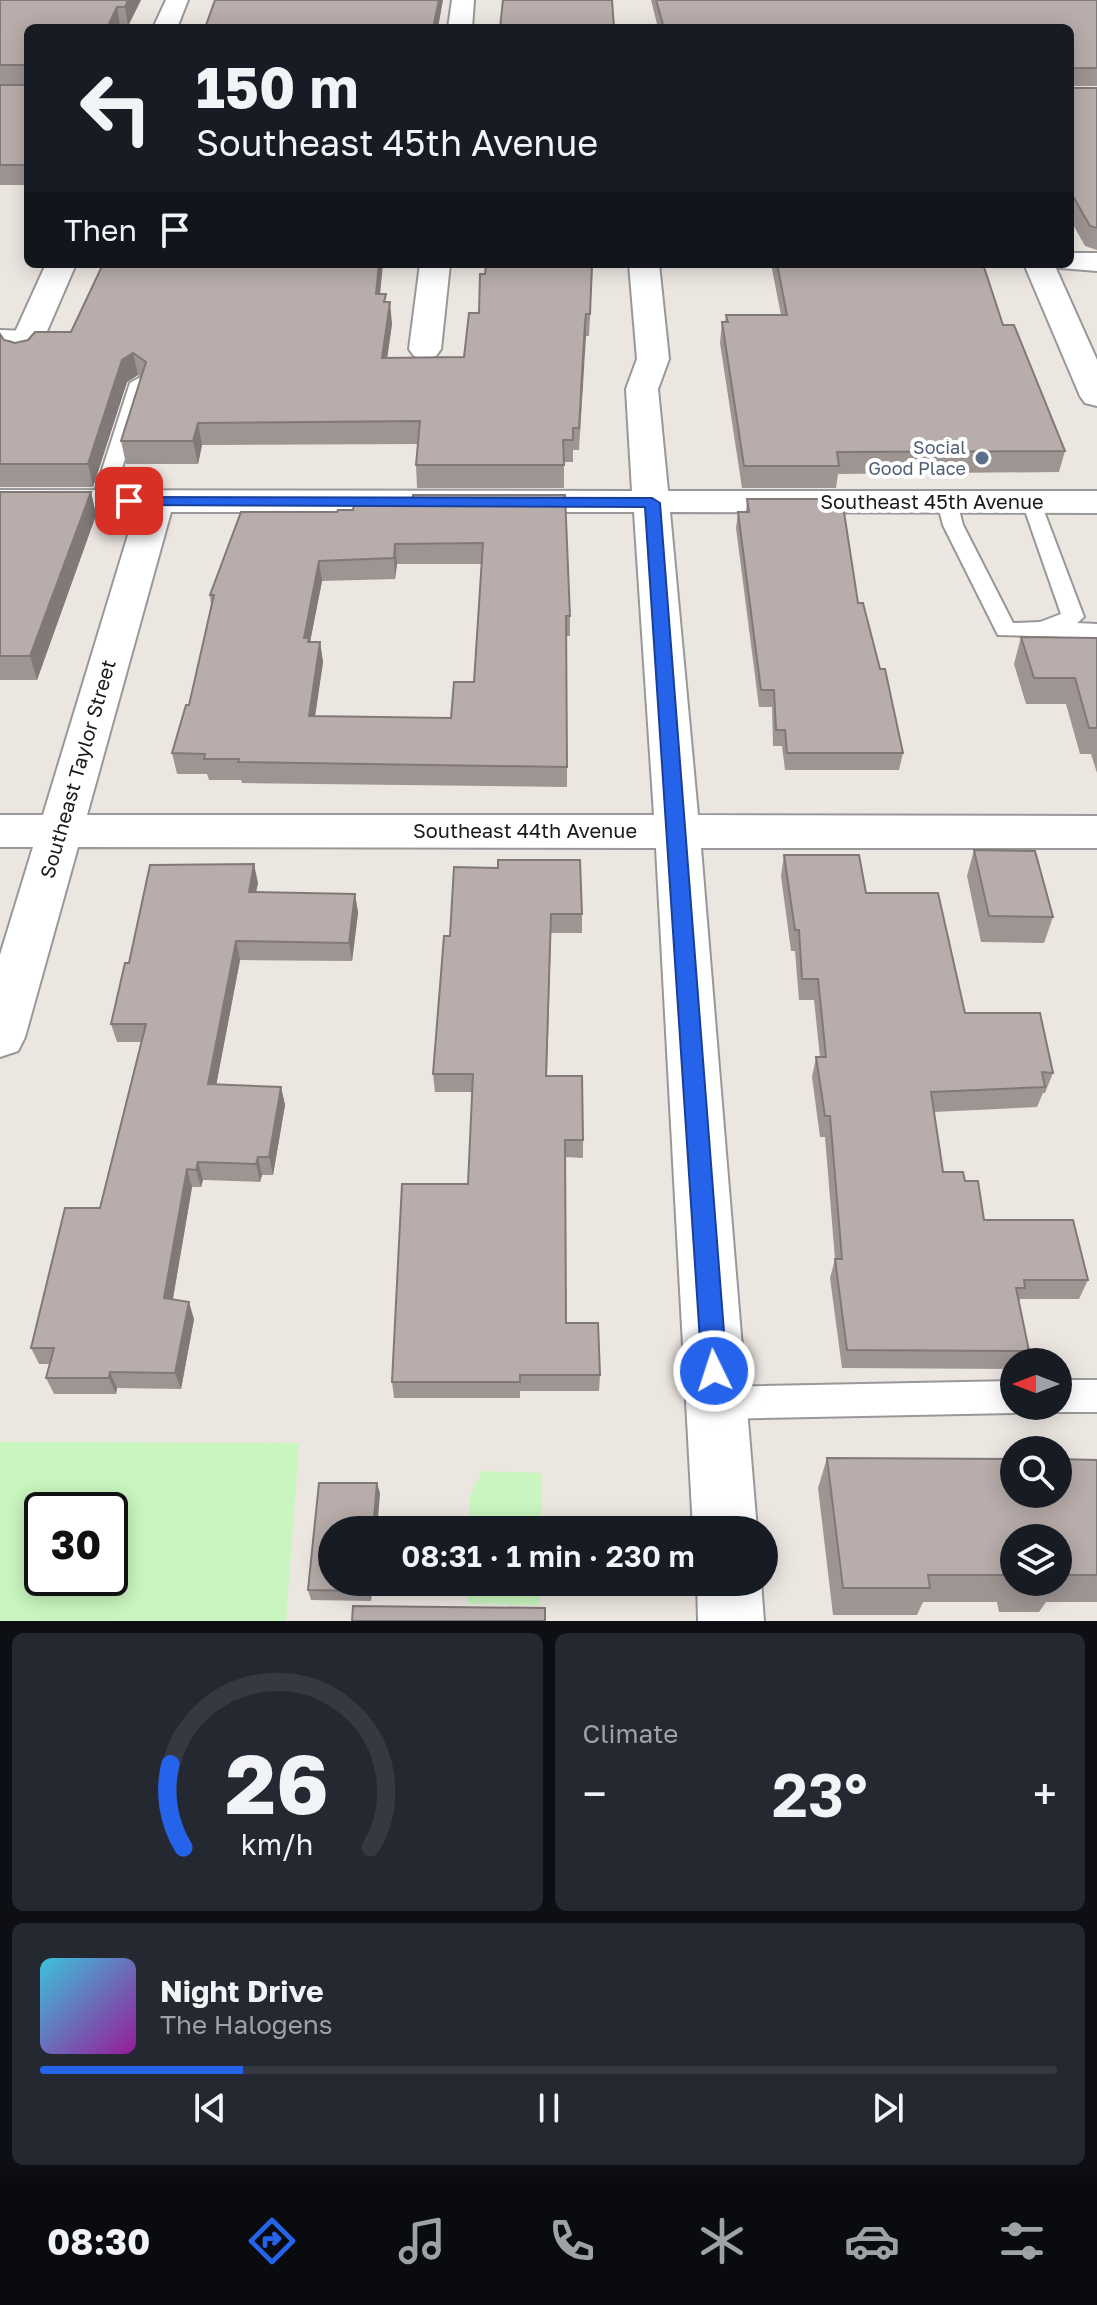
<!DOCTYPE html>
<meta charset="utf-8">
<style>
:root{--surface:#171b24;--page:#242831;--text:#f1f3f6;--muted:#9ea1a6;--line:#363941;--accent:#2563eb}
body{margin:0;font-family:"Golos Text",sans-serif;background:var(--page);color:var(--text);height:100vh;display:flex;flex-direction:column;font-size:30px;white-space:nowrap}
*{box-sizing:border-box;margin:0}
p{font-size:26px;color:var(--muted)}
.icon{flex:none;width:44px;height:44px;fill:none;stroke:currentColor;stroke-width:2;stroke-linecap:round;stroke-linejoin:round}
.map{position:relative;height:1621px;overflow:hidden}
.sheet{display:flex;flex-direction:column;gap:12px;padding:12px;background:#0d0f14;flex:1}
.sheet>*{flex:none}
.top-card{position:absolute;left:24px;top:24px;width:1050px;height:244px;border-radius:12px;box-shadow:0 4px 20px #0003;background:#171b24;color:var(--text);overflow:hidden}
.needle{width:52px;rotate:270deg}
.tools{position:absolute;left:1000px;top:1348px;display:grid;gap:16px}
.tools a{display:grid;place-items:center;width:72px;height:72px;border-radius:50%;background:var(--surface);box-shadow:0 4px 20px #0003;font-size:40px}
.speed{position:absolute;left:24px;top:1492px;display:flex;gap:16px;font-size:40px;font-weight:700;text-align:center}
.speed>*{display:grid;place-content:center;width:104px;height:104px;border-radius:50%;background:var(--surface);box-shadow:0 4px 20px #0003;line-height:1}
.speed .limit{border:4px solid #111;border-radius:12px;background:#fff;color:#111}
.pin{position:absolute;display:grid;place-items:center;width:68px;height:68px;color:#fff;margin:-34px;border-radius:16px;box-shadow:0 4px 12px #0006}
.me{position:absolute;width:88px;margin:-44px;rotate:356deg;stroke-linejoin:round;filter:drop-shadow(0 0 6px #0008)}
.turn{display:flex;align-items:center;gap:28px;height:168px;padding:0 40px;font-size:36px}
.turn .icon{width:104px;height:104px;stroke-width:2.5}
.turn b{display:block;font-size:56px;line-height:68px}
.then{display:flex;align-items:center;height:76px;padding:0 40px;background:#0003;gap:16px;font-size:30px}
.big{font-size:60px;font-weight:600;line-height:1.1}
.sheet .card{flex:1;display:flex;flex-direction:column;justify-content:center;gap:12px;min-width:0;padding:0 28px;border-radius:12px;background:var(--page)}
.sheet .dial{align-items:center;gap:0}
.dial svg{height:208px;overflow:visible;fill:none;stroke:var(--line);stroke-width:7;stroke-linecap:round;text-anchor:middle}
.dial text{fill:var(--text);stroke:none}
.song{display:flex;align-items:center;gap:24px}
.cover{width:96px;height:96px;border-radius:12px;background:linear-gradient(135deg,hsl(190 70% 55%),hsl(300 70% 35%))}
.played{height:8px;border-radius:4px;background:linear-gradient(90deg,var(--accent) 20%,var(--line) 20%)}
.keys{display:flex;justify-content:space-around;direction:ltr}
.heat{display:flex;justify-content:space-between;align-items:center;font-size:44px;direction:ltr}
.sheet .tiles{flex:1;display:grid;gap:12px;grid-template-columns:1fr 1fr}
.card:last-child{grid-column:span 2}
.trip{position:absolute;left:318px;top:1516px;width:460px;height:80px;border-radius:40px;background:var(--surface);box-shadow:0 4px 20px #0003;font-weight:600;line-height:80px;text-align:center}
.tab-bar{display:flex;height:128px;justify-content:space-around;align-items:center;background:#090b0e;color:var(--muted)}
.tab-bar .icon{width:56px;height:56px}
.tab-bar .selected{color:var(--accent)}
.tab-bar b{font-size:36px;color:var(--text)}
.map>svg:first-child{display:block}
.park{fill:#c9f6bf;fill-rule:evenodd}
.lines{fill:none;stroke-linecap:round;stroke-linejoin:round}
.service-casing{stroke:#989898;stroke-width:4}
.minor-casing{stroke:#989898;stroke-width:4}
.service{fill:#fff;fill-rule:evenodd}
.minor{fill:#fff;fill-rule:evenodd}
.wall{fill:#9e9593;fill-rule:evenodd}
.shaded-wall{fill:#817978}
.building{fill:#b8adab;stroke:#817978;stroke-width:2;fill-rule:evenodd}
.route{fill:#2563eb;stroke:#184099;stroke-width:2}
.service-dot{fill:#5c6f8a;stroke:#fff;stroke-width:3}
.labels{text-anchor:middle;stroke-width:8;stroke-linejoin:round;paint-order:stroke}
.far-service-label{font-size:18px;fill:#4e5e75;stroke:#fff;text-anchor:end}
.street-label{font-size:20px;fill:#1b1b1b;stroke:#fff}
</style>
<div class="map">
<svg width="1097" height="1621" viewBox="0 0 1097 1621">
<rect width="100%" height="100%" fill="#ece6e1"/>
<!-- park -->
<g class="park">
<path d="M0,1442l299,1 -13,178h-286zM42,1510h68v68h-68z"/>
<polygon points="482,1471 542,1473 541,1530 469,1530 470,1496"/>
<polygon points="467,1582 540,1582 539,1605 467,1604"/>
</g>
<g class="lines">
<!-- service casing -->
<g class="service-casing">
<g id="service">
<polygon points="0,330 29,331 38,336 29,341 0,340"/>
<polygon points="139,378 148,383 112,501 102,507 95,505 92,501 130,383"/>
<polygon points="947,496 957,502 963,525 1013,623 1040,622 1061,614 1022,502 1025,498 1039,498 1084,617 1077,623 1097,624 1097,638 998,635 943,525 937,502"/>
<polygon points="1058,1380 1097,1380 1097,1412 1058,1412 1047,1407 1058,1406"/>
<polygon points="1014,1381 1014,1406 1026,1406 1014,1413 717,1419 705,1414 701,1403 705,1392 717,1387"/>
</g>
</g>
<!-- minor casing -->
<g class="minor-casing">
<g id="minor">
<polygon points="166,0 188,0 177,28 153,28"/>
<polygon points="452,0 474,0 472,28 448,28"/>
<polygon points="1070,253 1097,253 1097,271 1060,268 1057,264 1070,264"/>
<polygon points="46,264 76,264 38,352 33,359 22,362 11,359 6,352"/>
<polygon points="420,264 450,264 441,349 436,356 425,359 414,356 409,349"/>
<path d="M629,264h30l10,95 -11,30 10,102h429v22l-427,-1 28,303 399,1v32h-396l56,682h-64l-37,-682 -578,-1 -53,190 -7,14 -18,6v-102l33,-108h-33v-32h43l92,-303h-135v-22l632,1 -6,-102 11,-30zM171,512h463l20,303h-567z"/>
<polygon points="1024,264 1054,264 1097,360 1097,406 1085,403 1080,396"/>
<polygon points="697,1582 761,1582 764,1621 698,1621"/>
</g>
</g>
<!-- service -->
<use href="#service" class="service"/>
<!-- minor -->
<use href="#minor" class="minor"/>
</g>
<!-- wall -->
<g class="wall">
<polygon points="0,0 141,0 128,26 28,28 28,185 0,185 0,85 26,85 0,84"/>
<polygon points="651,0 1097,0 1097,86 1072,86 1072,88 1097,88 1097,250 1085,246 1070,219 1070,28 658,28"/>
<polygon points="593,264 589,336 586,336 584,345 579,450 573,450 573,462 564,462 564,488 417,488 416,465 418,444 202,445 198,464 126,464 121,441 141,378 138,375 127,382 93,487 0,487 0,334 4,340 15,343 71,332 380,294 386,302 392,324 387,358 464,357 479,313"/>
<polygon points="771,264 983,264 1003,325 1065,451 1059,472 838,474 836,488 742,488 720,343 722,322 725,322 726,315 781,315"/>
<polygon points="0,492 91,492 96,515 37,680 0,680"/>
<path d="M565,495l5,121v20h-3v151l-325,-4 -1,-3h-32l-2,-6h-30l-5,-21 17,-48 22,-100 -1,-10 127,-83 75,-8zM397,564h84l-7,118 -23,36 -136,-2 8,-54 -3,-20h-10l12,-61 73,-2z"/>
<polygon points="747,499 858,603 880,669 903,753 899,770 785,770 782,746 773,746 772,707 759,707 736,528 738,512 746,512"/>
<polygon points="1021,637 1097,638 1097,773 1091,754 1080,754 1066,704 1026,704 1014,664"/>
<polygon points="974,850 1053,917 1044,943 981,942 967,876"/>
<polygon points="784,855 866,893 965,1013 1053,1073 1045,1093 1043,1093 1037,1107 934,1112 943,1172 965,1181 984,1220 1088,1280 1079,1299 1020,1299 1019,1302 1029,1351 1024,1362 1014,1362 1014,1369 842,1368 830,1278 835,1259 825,1137 820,1137 812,1077 816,1057 820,1057 814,1000 799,1000 795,951 791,951 781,876"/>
<polygon points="498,868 582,914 582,933 551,933 547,1076 583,1140 583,1158 565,1157 566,1323 600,1375 599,1391 520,1391 520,1398 394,1398 392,1382 468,1184 472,1092 435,1092 433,1074 450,936"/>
<polygon points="258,883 256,892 355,894 358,913 352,961 240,960 216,1085 281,1087 285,1105 273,1175 262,1175 260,1182 203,1180 201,1187 192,1187 173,1299 194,1319 181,1389 117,1388 116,1394 54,1394 46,1378 50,1364 39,1364 31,1348 100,1208 141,1042 117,1042 111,1024 129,963"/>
<path d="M827,1458l270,2v142h-51l-7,10h-40l-2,-10h-74l-6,13h-84l-15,-127zM1014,1538h44v44h-44z"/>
<polygon points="377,1483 380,1494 332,1582 372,1582 371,1601 311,1600 308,1590"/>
</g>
<!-- shaded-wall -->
<g class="shaded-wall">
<polygon points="128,0 141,0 128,26 125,7"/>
<polygon points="439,0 443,0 438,28 433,28"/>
<polygon points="117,7 120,26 119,28 107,28"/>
<polygon points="379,264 383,264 378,316 376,294"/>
<polygon points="390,302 392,324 384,380 382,358"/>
<polygon points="586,314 586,336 579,450 585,323"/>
<polygon points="133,353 138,375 127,382 93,487 88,464 122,360"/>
<polygon points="198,423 202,445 198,464 193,441"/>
<polygon points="91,492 96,515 37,680 30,656"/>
<polygon points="395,544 397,564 395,579 394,558"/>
<polygon points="319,561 322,581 310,642 304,638"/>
<polygon points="320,642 323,662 312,737 309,716"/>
<polygon points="254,864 258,883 252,911 249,892"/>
<polygon points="355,894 358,913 352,961 349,943"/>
<polygon points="236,941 240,960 213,1102 208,1084"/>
<polygon points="281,1087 285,1105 273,1175 269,1157"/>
<polygon points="258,1157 262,1175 260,1182 256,1164"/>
<polygon points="198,1162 203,1180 201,1187 196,1170"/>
<polygon points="187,1169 192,1187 170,1315 164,1298"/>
<polygon points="189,1302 194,1319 181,1389 175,1373"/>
<polygon points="110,1372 117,1388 116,1394 109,1378"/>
<polygon points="377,1483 380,1494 377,1530 373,1530"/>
<polygon points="369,1582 372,1582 371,1601 368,1591"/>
</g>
<!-- building -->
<g class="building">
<polygon points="0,0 128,0 125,7 117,7 107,28 28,28 28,165 0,165 0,85 26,85 26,65 0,65"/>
<polygon points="215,0 439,0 433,28 205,28"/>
<polygon points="503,0 612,0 614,28 500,28"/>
<polygon points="656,0 1097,0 1097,68 1072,68 1072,88 1097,88 1097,228 1090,226 1070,191 1070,28 664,28"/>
<polygon points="103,264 379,264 376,294 386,294 384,302 390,302 382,358 464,357 469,313 479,313 480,274 485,274 486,264 592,264 590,314 586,314 585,323 579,428 573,428 573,440 563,440 564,465 416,465 420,421 198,423 193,441 121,441 146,362 133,353 122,360 88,464 0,464 0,334 4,340 15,343 28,340 35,332 71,332"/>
<polygon points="777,264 983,264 1003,325 1014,325 1065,451 837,452 839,466 744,466 722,322 728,322 726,315 787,315"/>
<polygon points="0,492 91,492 30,656 0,656"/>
<path d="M413,495h152l5,121h-4l1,151 -329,-5 1,-3h-35l1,-5 -33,-1 14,-48h3l25,-110h-4l31,-83h96l1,-2h15l1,-6h58zM483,543l-9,139h-20l-3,36 -142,-2 11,-74h-12l1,-4h-5l15,-77 75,-3 1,-14z"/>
<polygon points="747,499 842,499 858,603 863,603 880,669 885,669 903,753 787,753 785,730 776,730 774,690 761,690 738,512 749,512"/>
<polygon points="1021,637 1097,638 1097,728 1089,728 1075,678 1034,678"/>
<polygon points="974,850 1035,851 1053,917 989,916"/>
<polygon points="784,855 859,855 866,893 938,893 965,1013 1040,1013 1053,1073 1042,1072 1045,1087 931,1092 943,1172 963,1172 965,1181 978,1181 984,1220 1073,1220 1088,1280 1024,1280 1025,1288 1016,1288 1029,1351 847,1350 835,1259 842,1259 830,1116 825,1116 816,1057 826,1057 818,979 802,979 799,930 795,930"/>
<polygon points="498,860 580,860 582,914 551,914 546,1076 582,1076 583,1140 565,1140 566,1323 598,1323 600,1375 520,1375 520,1382 392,1382 402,1184 468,1184 473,1074 433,1074 444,936 450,936 454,867 498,868"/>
<polygon points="254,864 249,892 355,894 349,943 236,941 208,1084 281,1087 269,1157 258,1157 256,1164 198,1162 196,1170 187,1169 164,1298 189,1302 175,1373 110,1372 109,1378 46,1378 54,1348 31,1348 65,1208 100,1208 146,1024 111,1024 125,963 129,963 150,865"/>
<polygon points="827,1458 1014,1459 1014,1494 1058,1494 1058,1459 1097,1460 1097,1575 1058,1575 1058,1538 1014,1538 1014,1578 1013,1575 928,1575 930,1588 843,1588"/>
<polygon points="319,1483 377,1483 373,1530 332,1530 332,1582 369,1582 368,1591 308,1590"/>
<polygon points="1015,1582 1056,1582 1057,1585 1015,1585"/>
<polygon points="353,1606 545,1608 545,1621 352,1621"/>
</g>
<!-- route -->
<polygon class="route" points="129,497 652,498 660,503 727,1371 723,1379 714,1383 706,1379 702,1371 645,507 124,505 122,501"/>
<!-- markers -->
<circle class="service-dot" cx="982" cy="458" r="8"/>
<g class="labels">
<!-- far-service labels -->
<g class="far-service-label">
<text x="966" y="454">Social<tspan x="966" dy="21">Good Place</tspan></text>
</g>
<!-- street labels -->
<g class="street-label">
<text x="932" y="509">Southeast 45th Avenue</text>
<text transform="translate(78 769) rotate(-74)" y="7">Southeast Taylor Street</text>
<text x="525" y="838">Southeast 44th Avenue</text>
</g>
</g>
</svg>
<div class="tools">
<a><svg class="needle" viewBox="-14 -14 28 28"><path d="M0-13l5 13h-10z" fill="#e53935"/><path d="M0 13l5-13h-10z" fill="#9ea1a6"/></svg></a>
<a><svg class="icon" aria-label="search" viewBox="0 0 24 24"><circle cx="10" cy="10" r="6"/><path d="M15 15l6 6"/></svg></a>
<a><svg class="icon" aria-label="layers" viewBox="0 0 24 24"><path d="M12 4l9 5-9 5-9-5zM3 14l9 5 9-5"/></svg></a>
</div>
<div class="speed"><div class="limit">30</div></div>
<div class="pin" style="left:129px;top:501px;background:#d93025"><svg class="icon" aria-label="arrive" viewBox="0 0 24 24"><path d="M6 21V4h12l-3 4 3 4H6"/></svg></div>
<svg class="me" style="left:714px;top:1371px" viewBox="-20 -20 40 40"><circle r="17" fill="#2563eb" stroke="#fff" stroke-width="3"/><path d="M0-11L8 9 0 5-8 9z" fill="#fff"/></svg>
<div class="trip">08:31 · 1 min · 230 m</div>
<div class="top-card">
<div class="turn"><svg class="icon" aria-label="left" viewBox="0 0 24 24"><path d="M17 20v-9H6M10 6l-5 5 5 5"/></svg><div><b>150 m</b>Southeast 45th Avenue</div></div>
<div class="then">Then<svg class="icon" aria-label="arrive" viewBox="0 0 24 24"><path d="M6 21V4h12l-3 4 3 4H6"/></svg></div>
</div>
</div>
<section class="sheet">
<div class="tiles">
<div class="card dial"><svg viewBox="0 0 100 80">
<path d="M14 69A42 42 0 1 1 86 69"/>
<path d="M14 69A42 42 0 0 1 9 37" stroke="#2563eb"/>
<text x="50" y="56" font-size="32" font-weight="700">26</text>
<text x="50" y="72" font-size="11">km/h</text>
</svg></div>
<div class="card"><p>Climate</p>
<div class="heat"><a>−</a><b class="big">23°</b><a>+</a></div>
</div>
<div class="card">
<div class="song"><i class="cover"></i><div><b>Night Drive</b><p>The Halogens</p></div></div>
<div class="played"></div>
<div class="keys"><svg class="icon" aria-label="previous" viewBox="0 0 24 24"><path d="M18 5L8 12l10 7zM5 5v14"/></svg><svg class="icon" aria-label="pause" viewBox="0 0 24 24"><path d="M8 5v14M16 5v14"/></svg><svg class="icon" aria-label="next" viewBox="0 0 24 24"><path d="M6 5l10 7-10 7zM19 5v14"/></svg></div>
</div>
</div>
</section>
<nav class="tab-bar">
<b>08:30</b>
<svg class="icon selected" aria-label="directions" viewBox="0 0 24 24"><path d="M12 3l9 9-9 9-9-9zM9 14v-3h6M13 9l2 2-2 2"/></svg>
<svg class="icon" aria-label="music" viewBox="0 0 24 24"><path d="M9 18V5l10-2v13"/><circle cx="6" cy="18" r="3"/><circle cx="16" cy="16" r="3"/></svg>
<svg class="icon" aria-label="phone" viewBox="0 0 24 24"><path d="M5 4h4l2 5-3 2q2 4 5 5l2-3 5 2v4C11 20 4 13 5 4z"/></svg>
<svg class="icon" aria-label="climate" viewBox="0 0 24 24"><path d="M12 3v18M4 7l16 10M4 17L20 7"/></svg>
<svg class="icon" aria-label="car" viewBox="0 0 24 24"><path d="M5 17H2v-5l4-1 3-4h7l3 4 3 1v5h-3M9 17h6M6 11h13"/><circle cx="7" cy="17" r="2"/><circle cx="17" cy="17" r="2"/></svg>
<svg class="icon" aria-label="filters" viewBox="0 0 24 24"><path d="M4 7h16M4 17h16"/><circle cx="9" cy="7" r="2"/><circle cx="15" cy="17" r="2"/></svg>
</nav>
